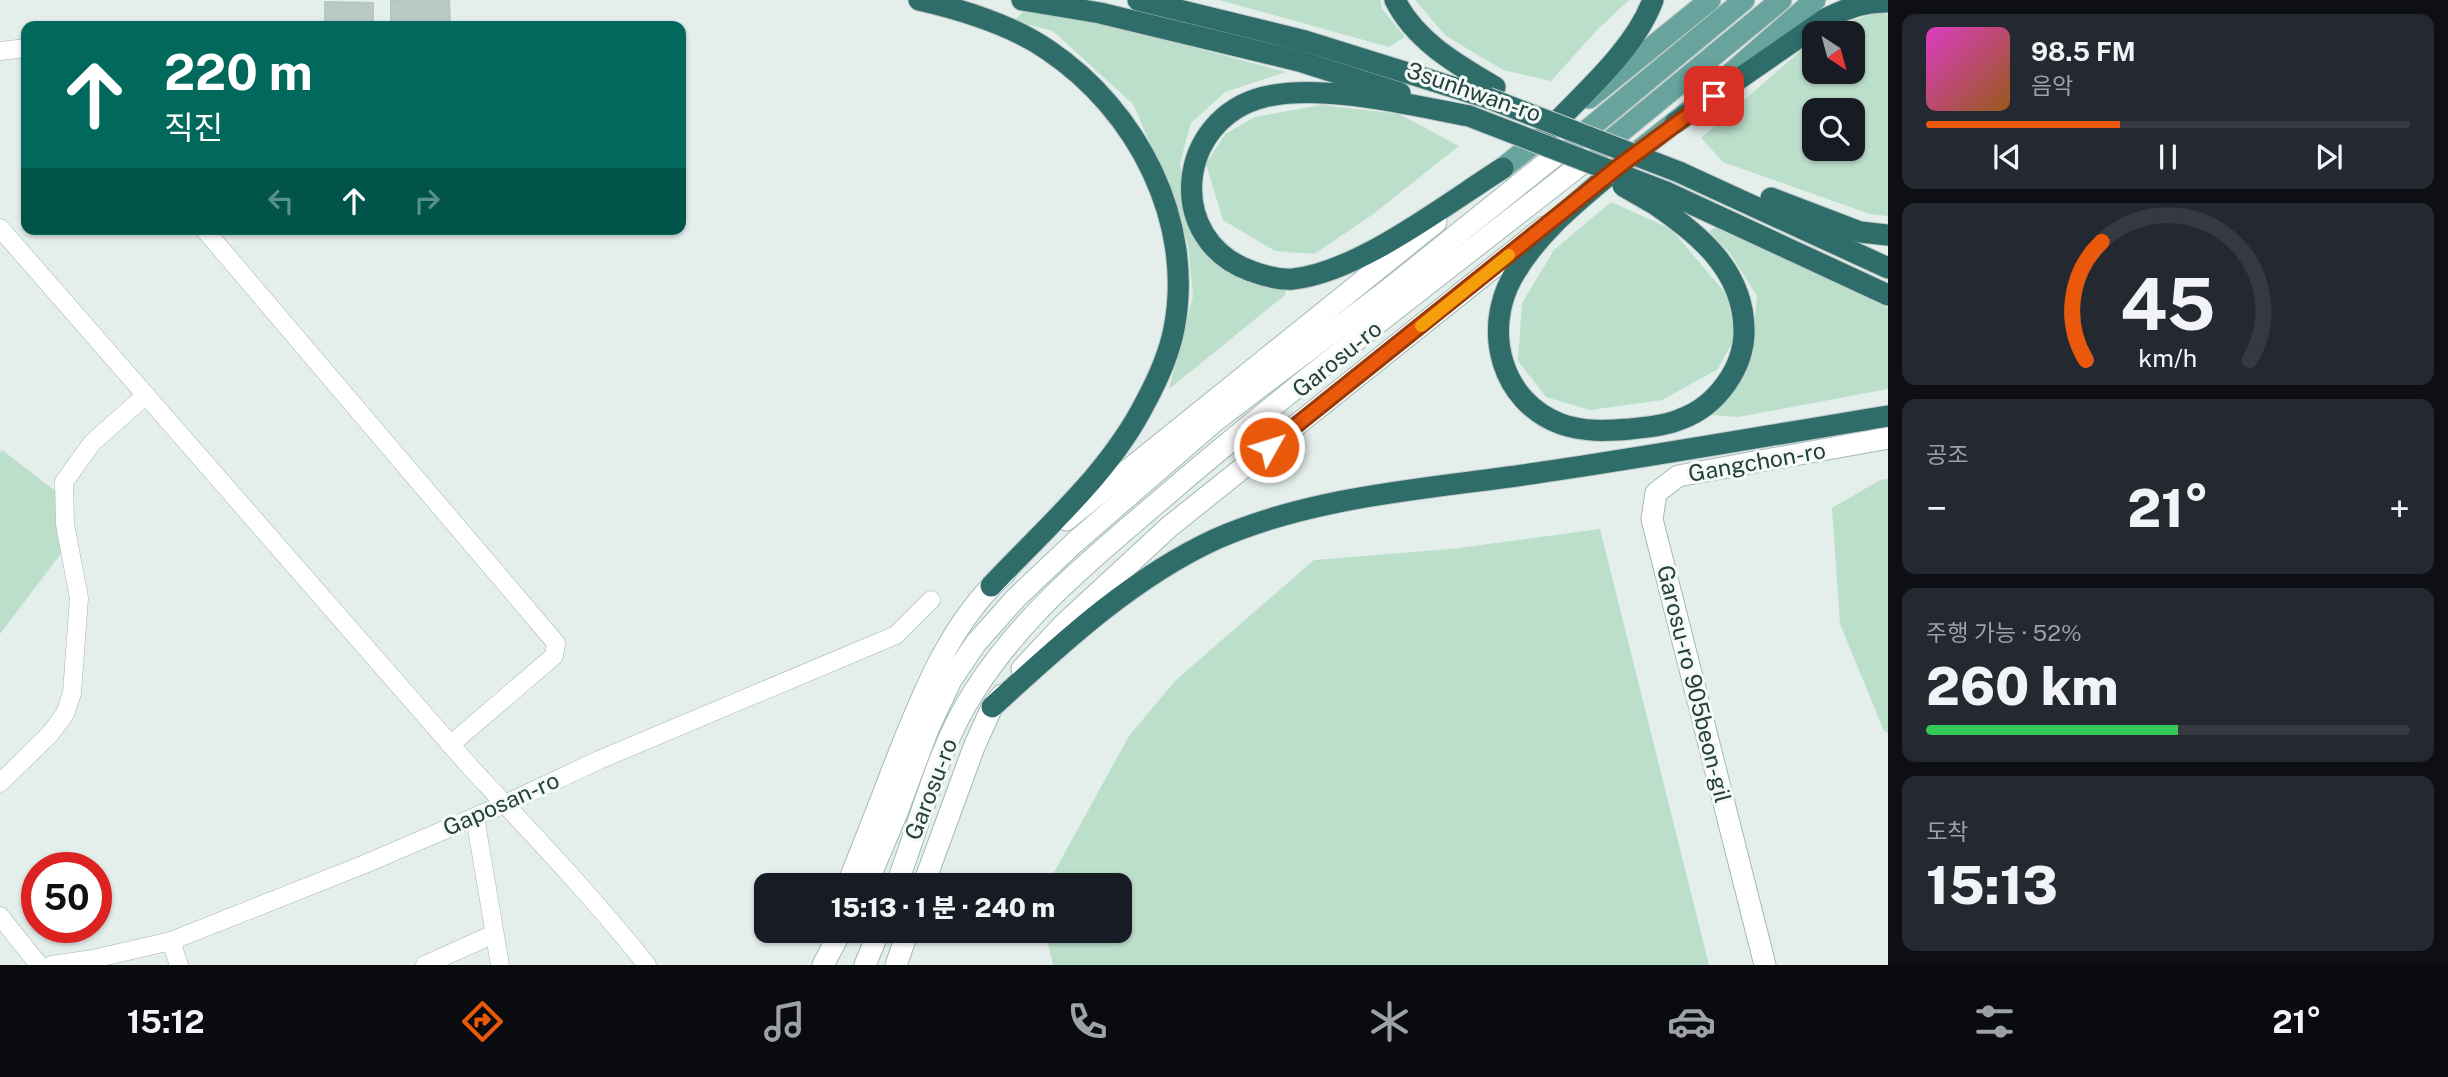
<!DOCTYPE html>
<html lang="ko">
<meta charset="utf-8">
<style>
:root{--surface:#171b24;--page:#242831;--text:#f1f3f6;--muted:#9ea1a6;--line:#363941;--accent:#ea580c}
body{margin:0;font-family:"Public Sans","Noto Sans KR",sans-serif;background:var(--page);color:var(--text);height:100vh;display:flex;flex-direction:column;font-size:26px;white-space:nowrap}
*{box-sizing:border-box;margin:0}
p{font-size:23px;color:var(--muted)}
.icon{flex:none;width:38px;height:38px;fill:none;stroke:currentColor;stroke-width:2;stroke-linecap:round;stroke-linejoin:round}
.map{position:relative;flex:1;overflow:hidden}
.side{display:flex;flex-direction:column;gap:14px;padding:14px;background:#0d0f14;width:560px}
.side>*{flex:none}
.hud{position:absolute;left:21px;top:21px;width:665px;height:214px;border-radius:14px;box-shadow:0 2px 5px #0004;background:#00695c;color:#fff;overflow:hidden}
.needle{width:46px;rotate:144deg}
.controls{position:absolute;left:1802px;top:21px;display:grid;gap:14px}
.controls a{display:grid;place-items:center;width:63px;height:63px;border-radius:14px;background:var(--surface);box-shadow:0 2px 5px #0004;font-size:35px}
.speed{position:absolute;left:21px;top:852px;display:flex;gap:14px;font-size:35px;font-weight:700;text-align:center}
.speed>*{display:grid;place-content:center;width:91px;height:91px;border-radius:50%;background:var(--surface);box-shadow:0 2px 5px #0004;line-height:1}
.speed .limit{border:10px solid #d22;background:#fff;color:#111}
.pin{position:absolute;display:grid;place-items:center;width:60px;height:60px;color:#fff;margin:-30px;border-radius:14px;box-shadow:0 4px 10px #0006}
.me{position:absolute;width:77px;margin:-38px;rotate:51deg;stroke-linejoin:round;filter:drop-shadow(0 0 5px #0008)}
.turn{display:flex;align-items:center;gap:24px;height:147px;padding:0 28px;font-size:32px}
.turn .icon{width:91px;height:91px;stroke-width:2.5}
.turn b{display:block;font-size:49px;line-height:60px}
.lanes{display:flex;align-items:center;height:66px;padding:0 28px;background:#0003;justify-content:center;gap:35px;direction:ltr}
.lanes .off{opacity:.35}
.big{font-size:52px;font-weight:800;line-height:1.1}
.side .card{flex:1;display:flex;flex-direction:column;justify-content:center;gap:10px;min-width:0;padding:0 24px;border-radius:14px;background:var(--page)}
.side .dial{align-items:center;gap:0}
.dial svg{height:182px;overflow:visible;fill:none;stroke:var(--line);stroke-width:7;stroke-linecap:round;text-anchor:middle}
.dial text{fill:var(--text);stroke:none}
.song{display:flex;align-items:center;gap:21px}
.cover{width:84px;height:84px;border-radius:10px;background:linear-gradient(135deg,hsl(310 70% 55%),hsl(30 70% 35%))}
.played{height:7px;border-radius:4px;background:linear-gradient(90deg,var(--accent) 40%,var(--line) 40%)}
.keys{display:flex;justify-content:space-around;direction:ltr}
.heat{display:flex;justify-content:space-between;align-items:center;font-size:38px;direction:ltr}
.charge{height:10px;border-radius:5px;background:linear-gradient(90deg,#34c759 52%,var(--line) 0)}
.trip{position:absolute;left:754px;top:873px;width:378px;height:70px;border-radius:14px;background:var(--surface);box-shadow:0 2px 5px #0004;font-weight:800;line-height:70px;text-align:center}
.tabs{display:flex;height:112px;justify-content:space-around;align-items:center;background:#090b0e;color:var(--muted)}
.tabs .icon{width:49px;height:49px}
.tabs .on{color:var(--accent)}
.tabs b{font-size:32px;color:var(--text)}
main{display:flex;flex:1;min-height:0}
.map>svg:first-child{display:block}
.green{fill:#bcdfcb;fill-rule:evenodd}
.building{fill:#b9c9c4;stroke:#b6c7c3;stroke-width:2}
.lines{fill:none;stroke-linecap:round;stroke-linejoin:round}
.street-casing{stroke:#a6b6b3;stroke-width:19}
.secondary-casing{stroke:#a2bab5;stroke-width:23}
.primary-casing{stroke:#c1cac8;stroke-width:23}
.highway-casing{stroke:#c1cac8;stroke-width:23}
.street{stroke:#fff;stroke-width:18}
.secondary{stroke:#fff;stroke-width:21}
.primary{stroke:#68a49d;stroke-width:21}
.highway{stroke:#2e6d69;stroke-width:21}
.highway-bridge-casing{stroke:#c1cac8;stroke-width:23;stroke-linecap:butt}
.highway-bridge{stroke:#2e6d69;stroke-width:21}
.route-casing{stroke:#983908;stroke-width:18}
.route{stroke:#ea580c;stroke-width:12}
.slow{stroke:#f59e0b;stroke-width:12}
.labels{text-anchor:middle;stroke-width:6;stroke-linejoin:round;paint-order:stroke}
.street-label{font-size:23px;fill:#23403c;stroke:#f5faf8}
</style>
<main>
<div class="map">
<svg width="1888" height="965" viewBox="0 0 1888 965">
<rect width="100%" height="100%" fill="#e4eeeb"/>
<!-- green -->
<g class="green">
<polygon points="1219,0 1380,0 1382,9 1405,37 1389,47"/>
<polygon points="1415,0 1629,0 1598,29 1551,81 1503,70 1446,36"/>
<polygon points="1024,11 1102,23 1286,72 1225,92 1191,123 1180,163 1186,207 1207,252 1287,285 1285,295 1169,389 1193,296 1188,245 1173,196 1133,104 1053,31 1014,21"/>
<path d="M1879,12l9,3v201l-18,-2 -147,-52 -22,-24 114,-100v34h38v-39h-33l5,-4zM1815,110h38v39h-38z"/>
<polygon points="1321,105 1399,114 1459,146 1372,215 1314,254 1275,251 1223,220 1206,164 1225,134 1255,117"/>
<polygon points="1611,202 1671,229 1727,295 1735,337 1718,369 1662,400 1590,410 1546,397 1518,361 1522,303 1554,250"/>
<polygon points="1717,226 1888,308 1888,389 1738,417 1712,415 1751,356 1757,296 1730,253 1709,232"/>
<polygon points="2,450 58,493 62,552 0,634 0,453"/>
<polygon points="1888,479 1888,733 1884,731 1840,624 1832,508 1880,480"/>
<polygon points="1600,529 1709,965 1053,965 1045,931 1120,931 1120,886 1047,885 1129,736 1176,680 1314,560 1451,549"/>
</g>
<!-- building -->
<g class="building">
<polygon points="449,0 450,26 391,26 391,1"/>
<polygon points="325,2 373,3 373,26 325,26"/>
</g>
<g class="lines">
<!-- street casing -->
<g class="street-casing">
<g id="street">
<polyline points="0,51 26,48"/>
<path d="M0,228l471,540c60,64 121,128 176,197"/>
<polyline points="204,229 556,643 554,656 450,745"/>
<polyline points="0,783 50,734 65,714 72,693 79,598 65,524 64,482 92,443 146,395"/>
<polyline points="475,817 500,965"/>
<polyline points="0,916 39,965"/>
<polyline points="171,941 179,965"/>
<polyline points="52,965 93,959 171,941 365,864 505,804 599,760 896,635 931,600"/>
<polyline points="425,965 494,934"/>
</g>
</g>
<!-- secondary casing -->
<g class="secondary-casing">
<g id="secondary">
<polyline points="1066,520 1436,222"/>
<polyline points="1022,669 1063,625 1169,527 1544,227"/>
<path d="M847,886c16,-40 32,-80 47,-120 27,-68 55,-143 111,-193"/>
<polyline points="866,886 896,815 928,729 951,680 976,643 1016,598 1074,543 1216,420 1388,290 1572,142"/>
<path d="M896,886c25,-65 41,-138 79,-196 51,-80 125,-138 196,-199 138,-118 284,-227 427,-340"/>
<polyline points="923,886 974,747 992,707 1002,695"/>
<polyline points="823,965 841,931"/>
<polyline points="865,965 879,931"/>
<polyline points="896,965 908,931"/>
<polyline points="1765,965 1652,519 1656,493 1678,476 1888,438"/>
</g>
</g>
<!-- primary casing -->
<g class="primary-casing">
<g id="primary">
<polyline points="1721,82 1815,0"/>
<polyline points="1589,98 1710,0"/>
<polyline points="1574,141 1744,0"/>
<polyline points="1600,149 1781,0"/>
<polyline points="1622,164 1689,111"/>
<polyline points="1503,168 1548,132"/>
</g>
</g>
<!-- highway casing -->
<g class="highway-casing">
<g id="highway">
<path d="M919,0c44,10 91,24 129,50 89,60 147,171 126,279 -5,25 -17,52 -29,74 -36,71 -100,125 -154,183"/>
<polyline points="1022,0 1100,13 1299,61 1400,93"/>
<polyline points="1138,0 1305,41 1488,98"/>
<path d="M1395,0c20,41 63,65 100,87"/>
<path d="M1469,116c-59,-11 -148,-33 -205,-19 -88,22 -100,143 -13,174 13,5 28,9 42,8 66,-7 153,-75 210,-111"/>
<path d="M1675,123l152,-105c21,-10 38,-17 61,-16"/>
<path d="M1546,133c36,-39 88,-82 107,-133"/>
<path d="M1622,164c-40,34 -84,67 -110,114 -29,53 -11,124 49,146 22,8 46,7 69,5 17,-2 35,-3 51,-10 36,-13 64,-52 63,-90 -1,-58 -44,-94 -88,-124"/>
<polyline points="1679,172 1888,268"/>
<polyline points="1666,192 1888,295"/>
<polyline points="1771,198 1860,232 1888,235"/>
<path d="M992,707c68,-62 139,-129 224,-168 100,-44 214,-50 321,-66 117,-17 234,-38 351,-57"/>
</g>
</g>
<!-- street -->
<use href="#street" class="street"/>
<!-- secondary -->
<use href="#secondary" class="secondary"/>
<!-- primary -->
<use href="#primary" class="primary"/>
<!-- highway -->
<use href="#highway" class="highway"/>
<!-- highway-bridge casing -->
<g class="highway-bridge-casing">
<g id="highway-bridge">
<polyline points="1488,98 1679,172"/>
<polyline points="1469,116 1666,192"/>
<polyline points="1623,186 1656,205"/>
</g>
</g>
<!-- highway-bridge -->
<use href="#highway-bridge" class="highway-bridge"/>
</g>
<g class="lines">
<!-- route casing -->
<g class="route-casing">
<polyline id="route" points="1269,447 1622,164 1714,96"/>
</g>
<!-- route -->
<use href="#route" class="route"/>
<!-- slow -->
<polyline class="slow" points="1421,326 1509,255"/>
</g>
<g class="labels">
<!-- street labels -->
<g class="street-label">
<text transform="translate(1474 92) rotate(19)" y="8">3sunhwan-ro</text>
<text transform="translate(1337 359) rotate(-39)" y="8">Garosu-ro</text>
<text transform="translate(1757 462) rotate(-10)" y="8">Gangchon-ro</text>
<text transform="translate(1694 684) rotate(76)" y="8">Garosu-ro 905beon-gil</text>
<text transform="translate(931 789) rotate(-69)" y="8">Garosu-ro</text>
<text transform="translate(501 804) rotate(-24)" y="8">Gaposan-ro</text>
</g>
</g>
</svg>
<div class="controls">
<a><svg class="needle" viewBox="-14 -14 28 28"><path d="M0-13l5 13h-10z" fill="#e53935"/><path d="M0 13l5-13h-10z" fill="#9ea1a6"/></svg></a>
<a><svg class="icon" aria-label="search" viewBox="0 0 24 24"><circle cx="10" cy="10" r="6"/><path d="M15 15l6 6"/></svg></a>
</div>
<div class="speed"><div class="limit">50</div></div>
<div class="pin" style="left:1714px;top:96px;background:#d93025"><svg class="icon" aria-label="arrive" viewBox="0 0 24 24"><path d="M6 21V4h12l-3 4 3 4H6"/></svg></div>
<svg class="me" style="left:1269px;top:447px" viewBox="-20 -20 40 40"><circle r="17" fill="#ea580c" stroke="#fff" stroke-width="3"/><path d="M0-11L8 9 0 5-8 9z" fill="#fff"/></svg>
<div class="trip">15:13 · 1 분 · 240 m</div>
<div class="hud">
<div class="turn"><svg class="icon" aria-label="ahead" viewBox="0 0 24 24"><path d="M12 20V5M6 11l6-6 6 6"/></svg><div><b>220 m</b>직진</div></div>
<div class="lanes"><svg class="icon off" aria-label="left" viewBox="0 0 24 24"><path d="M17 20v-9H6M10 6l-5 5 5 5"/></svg><svg class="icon" aria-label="ahead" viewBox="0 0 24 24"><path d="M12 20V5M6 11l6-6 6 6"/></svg><svg class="icon off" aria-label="right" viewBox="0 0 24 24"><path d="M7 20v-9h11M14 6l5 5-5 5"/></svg></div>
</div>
</div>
<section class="side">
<div class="card">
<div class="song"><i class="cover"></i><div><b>98.5 FM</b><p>음악</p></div></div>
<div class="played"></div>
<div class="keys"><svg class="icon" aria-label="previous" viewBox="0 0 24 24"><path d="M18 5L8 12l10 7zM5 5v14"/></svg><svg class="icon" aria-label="pause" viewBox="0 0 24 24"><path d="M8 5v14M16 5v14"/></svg><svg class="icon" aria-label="next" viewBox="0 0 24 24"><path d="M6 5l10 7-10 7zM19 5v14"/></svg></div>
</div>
<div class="card dial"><svg viewBox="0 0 100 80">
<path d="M14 69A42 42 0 1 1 86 69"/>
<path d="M14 69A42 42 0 0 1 21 17" stroke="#ea580c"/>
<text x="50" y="56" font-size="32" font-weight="700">45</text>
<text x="50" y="72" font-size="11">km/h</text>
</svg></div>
<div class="card"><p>공조</p>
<div class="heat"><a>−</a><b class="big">21°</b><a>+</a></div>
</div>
<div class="card"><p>주행 가능 · 52%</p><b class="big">260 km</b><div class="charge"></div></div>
<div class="card"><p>도착</p><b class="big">15:13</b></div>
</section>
</main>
<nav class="tabs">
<b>15:12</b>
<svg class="icon on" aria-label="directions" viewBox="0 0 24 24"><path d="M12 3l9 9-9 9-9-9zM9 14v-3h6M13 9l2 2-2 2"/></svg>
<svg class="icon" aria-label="music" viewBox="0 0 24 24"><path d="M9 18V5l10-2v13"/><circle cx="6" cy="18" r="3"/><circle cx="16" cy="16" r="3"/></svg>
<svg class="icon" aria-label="phone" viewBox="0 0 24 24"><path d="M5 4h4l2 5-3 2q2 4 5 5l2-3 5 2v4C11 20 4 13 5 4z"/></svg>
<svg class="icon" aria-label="climate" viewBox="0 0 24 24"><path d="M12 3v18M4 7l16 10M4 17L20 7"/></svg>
<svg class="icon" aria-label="car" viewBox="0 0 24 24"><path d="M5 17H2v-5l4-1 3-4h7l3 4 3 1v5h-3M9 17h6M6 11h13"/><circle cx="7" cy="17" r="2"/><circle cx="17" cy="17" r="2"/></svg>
<svg class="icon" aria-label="filters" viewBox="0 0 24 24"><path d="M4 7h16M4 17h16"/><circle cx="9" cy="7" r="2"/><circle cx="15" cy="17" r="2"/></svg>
<b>21°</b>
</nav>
